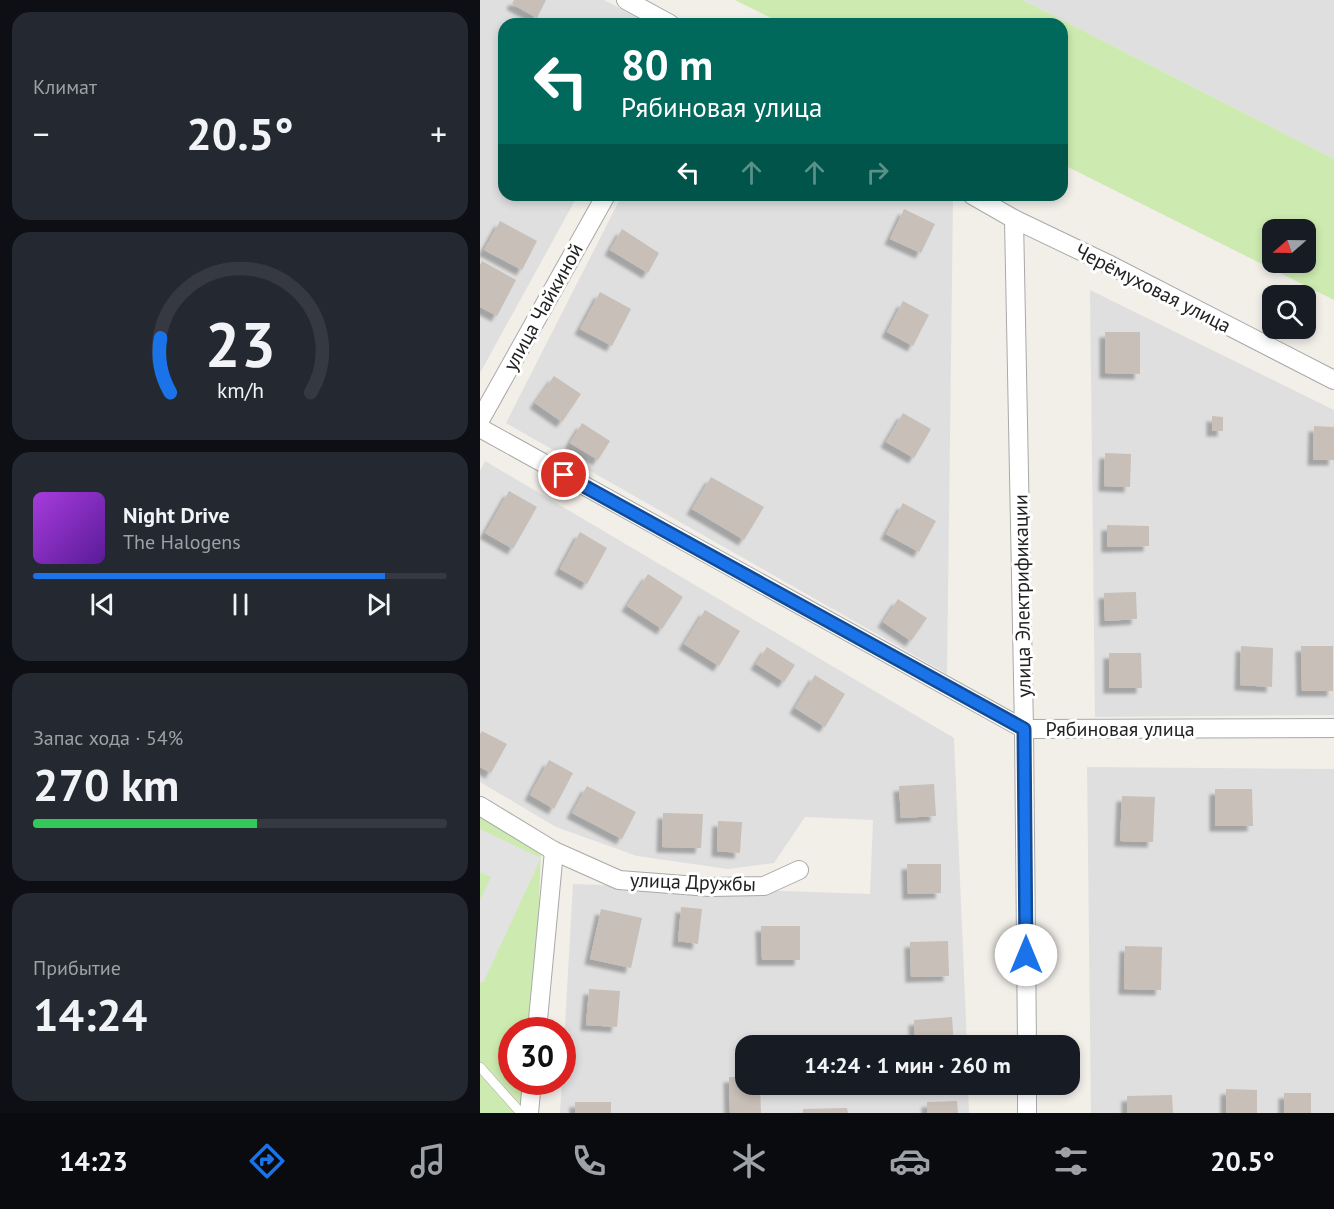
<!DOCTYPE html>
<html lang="ru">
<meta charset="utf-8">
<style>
:root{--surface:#171b24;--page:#242831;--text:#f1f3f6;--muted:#9ea1a6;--line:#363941;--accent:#1a73e8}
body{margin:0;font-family:"PT Sans",sans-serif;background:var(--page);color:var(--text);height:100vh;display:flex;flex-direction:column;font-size:22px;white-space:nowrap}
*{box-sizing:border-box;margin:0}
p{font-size:20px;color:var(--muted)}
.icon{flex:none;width:33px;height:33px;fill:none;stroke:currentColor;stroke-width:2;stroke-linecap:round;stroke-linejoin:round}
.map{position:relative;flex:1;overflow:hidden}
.side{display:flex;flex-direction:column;gap:12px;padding:12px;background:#0d0f14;width:480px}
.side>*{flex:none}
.banner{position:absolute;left:18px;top:18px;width:570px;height:183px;border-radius:18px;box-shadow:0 3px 9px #0003;background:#00695c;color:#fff;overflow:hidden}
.needle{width:39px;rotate:250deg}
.fabs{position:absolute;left:782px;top:219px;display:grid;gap:12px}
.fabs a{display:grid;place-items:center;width:54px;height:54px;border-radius:12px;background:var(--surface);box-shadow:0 3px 9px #0003;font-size:30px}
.speed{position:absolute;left:18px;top:1017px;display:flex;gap:12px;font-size:30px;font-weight:700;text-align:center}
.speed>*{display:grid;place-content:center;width:78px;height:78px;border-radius:50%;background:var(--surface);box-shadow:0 3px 9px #0003;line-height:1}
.speed .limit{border:9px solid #d22;background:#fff;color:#111}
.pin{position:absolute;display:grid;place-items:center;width:51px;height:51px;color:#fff;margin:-26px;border:3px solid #fff;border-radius:50%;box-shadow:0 2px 6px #0007}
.me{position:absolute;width:66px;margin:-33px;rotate:0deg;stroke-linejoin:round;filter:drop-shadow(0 0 4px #0008)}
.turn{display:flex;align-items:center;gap:21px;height:126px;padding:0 24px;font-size:27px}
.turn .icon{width:78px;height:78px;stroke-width:2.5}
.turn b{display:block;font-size:42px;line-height:51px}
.lanes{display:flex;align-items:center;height:57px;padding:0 24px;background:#0003;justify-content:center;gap:30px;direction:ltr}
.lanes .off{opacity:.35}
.big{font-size:45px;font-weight:700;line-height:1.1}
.side .tile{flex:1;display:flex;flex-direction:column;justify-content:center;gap:9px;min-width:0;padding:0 21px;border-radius:18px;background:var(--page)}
.side .dial{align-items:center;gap:0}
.dial svg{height:156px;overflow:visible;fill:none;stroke:var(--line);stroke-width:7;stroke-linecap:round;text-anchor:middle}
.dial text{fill:var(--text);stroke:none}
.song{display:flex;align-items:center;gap:18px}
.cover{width:72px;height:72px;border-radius:9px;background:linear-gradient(135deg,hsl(280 70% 55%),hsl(270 70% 35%))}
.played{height:6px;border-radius:3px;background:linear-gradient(90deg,var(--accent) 85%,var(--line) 85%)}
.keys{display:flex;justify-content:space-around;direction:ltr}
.heat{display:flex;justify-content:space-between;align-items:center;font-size:33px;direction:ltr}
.charge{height:9px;border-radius:4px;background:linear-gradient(90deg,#34c759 54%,var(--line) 0)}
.trip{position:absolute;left:255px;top:1035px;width:345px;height:60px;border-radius:18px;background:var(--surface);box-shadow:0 3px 9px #0003;font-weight:700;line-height:60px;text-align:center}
.menu{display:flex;height:96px;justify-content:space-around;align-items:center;background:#090b0e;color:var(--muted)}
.menu .icon{width:42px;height:42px}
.menu .current{color:var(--accent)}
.menu b{font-size:27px;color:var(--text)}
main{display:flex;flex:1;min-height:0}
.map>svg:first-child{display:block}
.residential{fill:#e0dfdf}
.grass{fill:#cdebb0;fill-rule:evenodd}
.parking{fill:#e2e2e2}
.building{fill:#c7bfb8;filter:url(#shadow)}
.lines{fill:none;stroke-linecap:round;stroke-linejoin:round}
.service-casing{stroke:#a9a9a9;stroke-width:10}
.minor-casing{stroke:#a9a9a9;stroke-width:20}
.service{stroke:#fff;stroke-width:9}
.minor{stroke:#fff;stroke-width:18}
.route-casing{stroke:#114b97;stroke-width:15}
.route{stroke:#1a73e8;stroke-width:10}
.labels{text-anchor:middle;stroke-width:6;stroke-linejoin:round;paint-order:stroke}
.street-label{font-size:20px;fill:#222;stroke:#fff}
</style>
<main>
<section class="side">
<div class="tile"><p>Климат</p>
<div class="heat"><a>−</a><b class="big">20.5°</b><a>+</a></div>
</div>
<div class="tile dial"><svg viewBox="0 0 100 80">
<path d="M14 69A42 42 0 1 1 86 69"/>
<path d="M14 69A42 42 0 0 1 9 41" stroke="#1a73e8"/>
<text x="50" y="56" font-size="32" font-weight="700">23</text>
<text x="50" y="72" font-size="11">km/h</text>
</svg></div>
<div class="tile">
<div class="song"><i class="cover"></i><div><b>Night Drive</b><p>The Halogens</p></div></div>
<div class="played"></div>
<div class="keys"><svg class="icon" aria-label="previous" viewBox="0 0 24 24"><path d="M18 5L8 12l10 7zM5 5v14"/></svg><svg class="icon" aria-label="pause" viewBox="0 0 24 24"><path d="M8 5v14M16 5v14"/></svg><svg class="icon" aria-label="next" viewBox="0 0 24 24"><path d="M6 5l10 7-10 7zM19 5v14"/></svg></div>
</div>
<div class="tile"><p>Запас хода · 54%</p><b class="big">270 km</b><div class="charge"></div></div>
<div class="tile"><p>Прибытие</p><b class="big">14:24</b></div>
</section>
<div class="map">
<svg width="854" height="1113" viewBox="0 0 854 1113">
<defs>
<filter id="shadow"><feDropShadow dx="-5.5" dy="5.5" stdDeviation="1.5" flood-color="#0004"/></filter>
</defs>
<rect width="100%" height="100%" fill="#f2efe9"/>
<!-- residential -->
<g class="residential">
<polygon points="0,0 124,0 171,24 24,24 24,195 98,195 0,373"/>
<polygon points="543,0 854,0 854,159"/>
<polygon points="142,195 466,195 473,199 467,674 26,423"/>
<polygon points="610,290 854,410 854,715 615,717"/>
<polygon points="5,461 474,738 487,1045 266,1046 266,1084 488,1085 489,1113 80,1113 93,884 390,894 393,820 325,817 294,863 248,869 157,856 76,827 0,782 0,471"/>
<polygon points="607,767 854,769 854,1113 611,1113"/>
</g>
<!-- grass -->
<g class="grass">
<path d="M255,0h288l311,159v141l-272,-136v-140h-279zM792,230h33v32h-33z"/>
<polygon points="0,814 61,851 54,1030 32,1030 32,1082 52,1082 50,1113 0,1113"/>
</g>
<!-- parking -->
<polygon class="parking" points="0,829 61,858 3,983 0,982 0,900 11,877 0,872"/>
<!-- building -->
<g class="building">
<polygon points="34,0 66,0 57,18 32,4"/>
<polygon points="424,209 455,224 441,253 410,239"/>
<polygon points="20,221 57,241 42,270 4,250"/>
<polygon points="142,229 179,253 168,273 130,250"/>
<polygon points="2,261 36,280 17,316 0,307 0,265"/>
<polygon points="120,292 151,309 132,346 100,329"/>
<polygon points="423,301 449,315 433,346 407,332"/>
<polygon points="625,332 660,332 660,374 625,373"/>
<polygon points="74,376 101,394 82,422 55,403"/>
<polygon points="423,413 451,429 434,458 406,442"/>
<polygon points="732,416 743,417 743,431 732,431"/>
<polygon points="102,423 130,441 118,460 90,443"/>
<polygon points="834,426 854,427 854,460 833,460"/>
<polygon points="625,453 651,454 650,487 624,486"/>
<polygon points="231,477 284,507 264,540 212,509"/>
<polygon points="29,491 57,507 33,549 5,533"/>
<polygon points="423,503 456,521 439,552 406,534"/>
<polygon points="627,525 669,526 669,546 627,547"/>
<polygon points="100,532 127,548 107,584 80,569"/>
<polygon points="168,574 203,597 182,629 147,606"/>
<polygon points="656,592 657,619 625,621 624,593"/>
<polygon points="418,599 447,618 431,641 403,622"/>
<polygon points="225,610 260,631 239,666 204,644"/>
<polygon points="761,646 793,648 792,687 760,685"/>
<polygon points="821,646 853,646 853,691 822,691"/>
<polygon points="287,647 315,665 304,682 276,664"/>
<polygon points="629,653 661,653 662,688 629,688"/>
<polygon points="335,675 365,694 345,727 315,708"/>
<polygon points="2,731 27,744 11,773 0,767 0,734"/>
<polygon points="69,760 93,773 74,809 50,795"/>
<polygon points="454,784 456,816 421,818 419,786"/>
<polygon points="107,786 156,812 142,839 92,813"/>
<polygon points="735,789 772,789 773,826 735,826"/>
<polygon points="642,796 675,797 673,842 640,841"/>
<polygon points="183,813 223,814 221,848 182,847"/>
<polygon points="238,821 262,822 260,853 237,851"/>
<polygon points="427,864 461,864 461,893 428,894"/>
<polygon points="201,907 222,909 218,944 198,941"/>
<polygon points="121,909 162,918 151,968 110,959"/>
<polygon points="281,926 320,926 320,960 282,960"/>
<polygon points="468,941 469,976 431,977 430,942"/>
<polygon points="645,946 682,947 681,990 644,989"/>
<polygon points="109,989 140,991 137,1027 106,1025"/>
<polygon points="472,1017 474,1046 435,1046 434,1020"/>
<polygon points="249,1077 266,1077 266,1084 280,1084 281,1113 250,1113"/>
<polygon points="746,1089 777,1090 777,1113 746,1113"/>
<rect x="804" y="1093" width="27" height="20"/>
<polygon points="692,1095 693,1113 647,1113 647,1096"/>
<polygon points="477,1101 478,1113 447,1113 447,1102"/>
<rect x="95" y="1102" width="36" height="11"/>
<polygon points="367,1108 368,1113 323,1113 323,1109"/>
</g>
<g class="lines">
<!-- service casing -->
<g class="service-casing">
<polyline id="service" points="0,1067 41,1113"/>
</g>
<!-- minor casing -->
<g class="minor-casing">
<g id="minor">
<polyline points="146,0 190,24"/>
<polyline points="492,195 534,219 626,263 854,380"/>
<polyline points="534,219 544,729 547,1046"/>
<polyline points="0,420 126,195"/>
<polyline points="0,428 544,729 854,728"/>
<polyline points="0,806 74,851 139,880 230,887 284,886 319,870"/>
<polyline points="57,1030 74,851"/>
<polyline points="547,1084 547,1113"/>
<polyline points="49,1113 52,1082"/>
</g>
</g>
<!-- service -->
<use href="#service" class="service"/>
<!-- minor -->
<use href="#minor" class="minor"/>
</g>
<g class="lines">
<!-- route casing -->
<g class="route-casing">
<polyline id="route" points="84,475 544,729 546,955"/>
</g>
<!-- route -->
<use href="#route" class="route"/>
</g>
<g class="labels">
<!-- street labels -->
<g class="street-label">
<text transform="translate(673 288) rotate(27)" y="7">Черёмуховая улица</text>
<text transform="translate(63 307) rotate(-61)" y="7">улица Чайкиной</text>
<text transform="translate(542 596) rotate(-91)" y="7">улица Электрификации</text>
<text x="640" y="736">Рябиновая улица</text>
<text transform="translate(213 882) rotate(2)" y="7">улица Дружбы</text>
</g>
</g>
</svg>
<div class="fabs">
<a><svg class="needle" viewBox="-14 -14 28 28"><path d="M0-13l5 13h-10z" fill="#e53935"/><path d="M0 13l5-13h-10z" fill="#9ea1a6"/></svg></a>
<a><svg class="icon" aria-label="search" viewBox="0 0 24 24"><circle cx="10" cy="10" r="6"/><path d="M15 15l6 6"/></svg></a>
</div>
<div class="speed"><div class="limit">30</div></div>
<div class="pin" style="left:84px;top:475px;background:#d93025"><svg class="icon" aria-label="arrive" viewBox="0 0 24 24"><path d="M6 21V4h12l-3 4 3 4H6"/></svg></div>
<svg class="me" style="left:546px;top:955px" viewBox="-20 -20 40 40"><circle r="19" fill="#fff"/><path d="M0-13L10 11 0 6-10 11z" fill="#1a73e8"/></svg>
<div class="trip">14:24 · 1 мин · 260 m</div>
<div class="banner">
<div class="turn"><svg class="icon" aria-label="left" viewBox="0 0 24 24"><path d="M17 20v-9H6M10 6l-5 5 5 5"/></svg><div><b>80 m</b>Рябиновая улица</div></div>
<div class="lanes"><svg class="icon" aria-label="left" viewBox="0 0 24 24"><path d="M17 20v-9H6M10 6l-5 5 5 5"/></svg><svg class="icon off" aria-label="ahead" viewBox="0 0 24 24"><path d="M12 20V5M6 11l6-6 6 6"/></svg><svg class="icon off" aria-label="ahead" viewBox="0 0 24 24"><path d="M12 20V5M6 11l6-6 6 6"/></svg><svg class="icon off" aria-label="right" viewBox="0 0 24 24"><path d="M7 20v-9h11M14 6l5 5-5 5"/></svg></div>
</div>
</div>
</main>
<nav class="menu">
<b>14:23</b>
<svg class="icon current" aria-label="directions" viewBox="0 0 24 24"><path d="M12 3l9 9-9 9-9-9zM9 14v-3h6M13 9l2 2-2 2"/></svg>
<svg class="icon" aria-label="music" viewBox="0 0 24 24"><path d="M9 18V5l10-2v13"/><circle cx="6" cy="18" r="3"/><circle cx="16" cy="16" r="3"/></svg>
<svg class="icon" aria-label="phone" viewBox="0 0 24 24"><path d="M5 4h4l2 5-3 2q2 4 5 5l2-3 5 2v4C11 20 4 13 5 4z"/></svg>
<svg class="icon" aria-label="climate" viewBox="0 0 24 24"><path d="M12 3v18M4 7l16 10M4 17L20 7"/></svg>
<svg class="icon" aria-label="car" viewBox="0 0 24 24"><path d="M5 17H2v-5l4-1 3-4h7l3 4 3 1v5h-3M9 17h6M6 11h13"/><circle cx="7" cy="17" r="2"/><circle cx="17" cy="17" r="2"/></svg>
<svg class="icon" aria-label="filters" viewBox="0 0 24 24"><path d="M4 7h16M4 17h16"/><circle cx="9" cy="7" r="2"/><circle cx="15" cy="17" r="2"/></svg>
<b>20.5°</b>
</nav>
